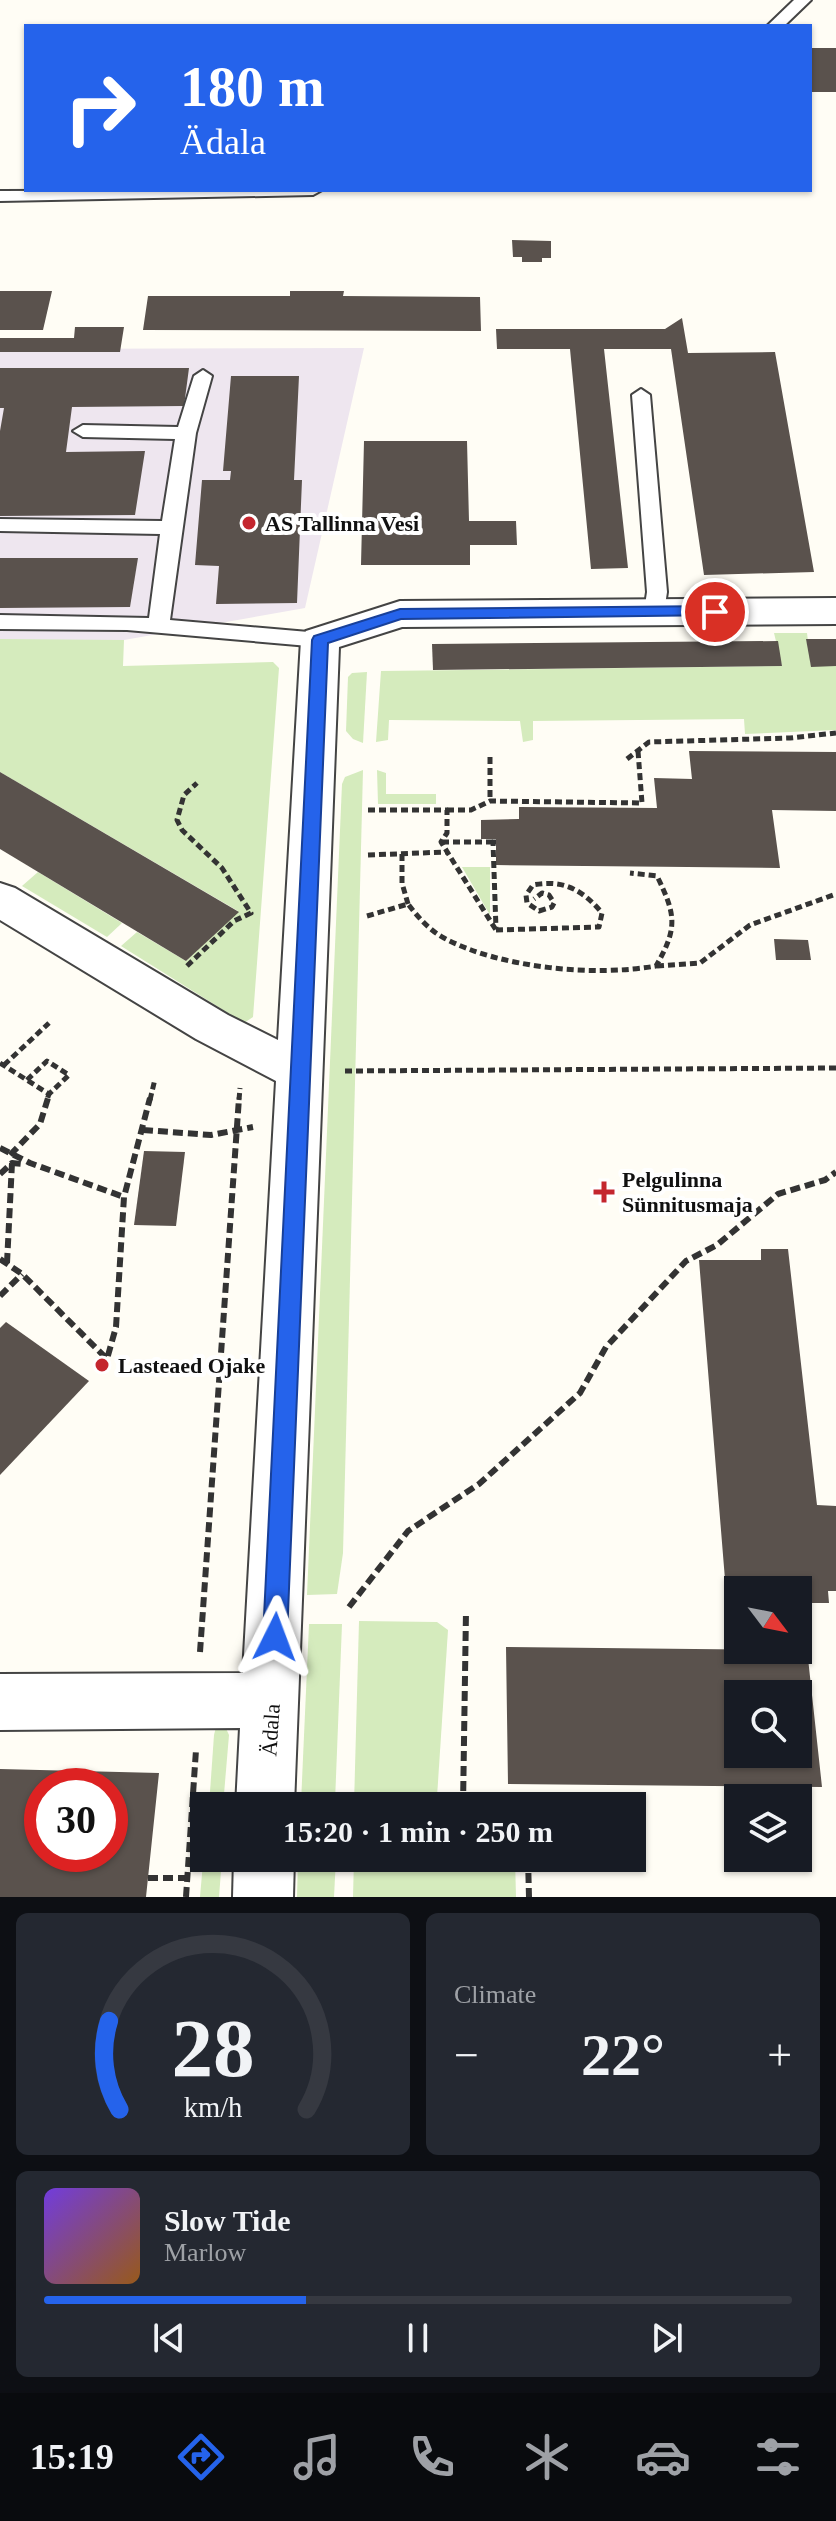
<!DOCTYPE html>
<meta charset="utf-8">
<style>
:root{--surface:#171b24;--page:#242831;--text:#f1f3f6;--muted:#9ea1a6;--line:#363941;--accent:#2563eb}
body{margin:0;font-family:"Times New Roman",serif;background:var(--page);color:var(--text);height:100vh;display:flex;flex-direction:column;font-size:30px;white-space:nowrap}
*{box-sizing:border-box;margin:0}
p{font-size:26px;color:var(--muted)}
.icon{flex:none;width:44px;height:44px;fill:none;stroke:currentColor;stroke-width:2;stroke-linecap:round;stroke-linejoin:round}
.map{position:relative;height:1897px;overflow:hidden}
.details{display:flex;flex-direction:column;gap:16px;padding:16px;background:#0d0f14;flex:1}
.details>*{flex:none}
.banner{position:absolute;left:24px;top:24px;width:788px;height:168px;border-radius:0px;box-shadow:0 2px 6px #0004;background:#2563eb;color:#fff;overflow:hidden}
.needle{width:52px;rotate:122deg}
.controls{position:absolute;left:724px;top:1576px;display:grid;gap:16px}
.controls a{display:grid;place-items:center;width:88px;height:88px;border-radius:0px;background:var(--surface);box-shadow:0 2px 6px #0004;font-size:40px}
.speed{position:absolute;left:24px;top:1768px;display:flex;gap:16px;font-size:40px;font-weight:700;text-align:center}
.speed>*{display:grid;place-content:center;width:104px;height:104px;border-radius:50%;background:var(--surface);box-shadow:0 2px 6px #0004;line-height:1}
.speed .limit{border:12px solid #d22;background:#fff;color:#111}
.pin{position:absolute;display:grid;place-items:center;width:68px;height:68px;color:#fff;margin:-34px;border:4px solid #fff;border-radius:50%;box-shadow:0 2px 8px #0007}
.me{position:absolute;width:88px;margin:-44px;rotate:3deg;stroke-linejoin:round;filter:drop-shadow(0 0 6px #0008)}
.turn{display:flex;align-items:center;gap:28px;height:168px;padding:0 24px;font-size:36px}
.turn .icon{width:104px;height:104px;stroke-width:2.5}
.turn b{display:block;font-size:56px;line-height:68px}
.big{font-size:60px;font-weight:700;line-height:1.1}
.details .widget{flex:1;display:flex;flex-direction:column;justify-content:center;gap:12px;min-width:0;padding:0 28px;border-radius:12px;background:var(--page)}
.details .dial{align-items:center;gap:0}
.dial svg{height:208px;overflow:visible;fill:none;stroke:var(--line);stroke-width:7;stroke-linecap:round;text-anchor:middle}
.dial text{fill:var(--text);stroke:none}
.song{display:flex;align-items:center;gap:24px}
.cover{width:96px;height:96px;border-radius:12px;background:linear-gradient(135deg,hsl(260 70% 55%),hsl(30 70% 35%))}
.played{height:8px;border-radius:4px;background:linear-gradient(90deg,var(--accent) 35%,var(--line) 35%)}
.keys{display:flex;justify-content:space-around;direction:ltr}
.heat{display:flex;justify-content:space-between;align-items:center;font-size:44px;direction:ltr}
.details .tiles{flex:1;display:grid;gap:16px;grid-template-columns:1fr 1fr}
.widget:last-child{grid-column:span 2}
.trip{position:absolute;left:190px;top:1792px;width:456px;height:80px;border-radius:0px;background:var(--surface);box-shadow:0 2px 6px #0004;font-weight:700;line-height:80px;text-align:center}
.menu{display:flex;height:128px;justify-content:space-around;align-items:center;background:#090b0e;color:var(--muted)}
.menu .icon{width:56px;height:56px}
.menu .current{color:var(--accent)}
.menu b{font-size:36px;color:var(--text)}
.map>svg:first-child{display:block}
.industrial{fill:#eee6ef}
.green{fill:#d5ebbd}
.building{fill:#5a524d;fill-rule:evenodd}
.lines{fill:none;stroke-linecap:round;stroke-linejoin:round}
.service-casing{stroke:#444;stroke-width:4}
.minor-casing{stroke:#444;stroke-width:4}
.path-far1{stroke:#333;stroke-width:5;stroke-dasharray:7 4;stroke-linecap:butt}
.path{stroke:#333;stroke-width:6;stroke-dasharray:10 5;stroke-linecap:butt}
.service{fill:#fff;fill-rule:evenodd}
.minor{fill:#fff;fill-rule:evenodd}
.route{fill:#2563eb;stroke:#184099;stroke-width:2}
.poi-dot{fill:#c4262e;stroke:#fff;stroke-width:3}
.labels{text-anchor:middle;stroke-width:8;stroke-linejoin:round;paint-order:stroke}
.poi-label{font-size:22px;font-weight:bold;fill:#111;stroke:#fff;text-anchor:start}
.street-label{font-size:22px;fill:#111;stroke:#fff}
</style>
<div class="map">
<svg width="836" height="1897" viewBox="0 0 836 1897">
<rect width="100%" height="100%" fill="#fffdf5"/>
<!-- industrial -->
<polygon class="industrial" points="364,348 305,608 124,640 0,641 0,349"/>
<!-- green -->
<g class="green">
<polygon points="774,633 807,633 811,666 836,666 836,730 745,734 744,719 533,721 533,740 523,742 520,721 389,720 388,740 376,742 381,671 782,666"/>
<polygon points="0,639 124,640 123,666 273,662 279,668 253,1017 244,1023 121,946 137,932 186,961 238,911 0,772"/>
<polygon points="367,672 363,743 353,739 346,731 348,677 352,673"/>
<polygon points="363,770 343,1553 337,1594 307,1595 342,784 345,777"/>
<polygon points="377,770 386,773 386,794 436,794 436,804 378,804"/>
<polygon points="462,867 490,867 490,915"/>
<polygon points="38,872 122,923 107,937 22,886"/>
<polygon points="359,1621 437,1622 448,1630 437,1797 429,1802 354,1805"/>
<polygon points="309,1624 342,1624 335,1802 301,1803"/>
<polygon points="224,1724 229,1735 223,1806 209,1806 214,1735 216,1727"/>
<polygon points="204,1851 204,1858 222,1858 219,1897 200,1897"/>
<polygon points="298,1858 336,1858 334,1897 297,1897"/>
<polygon points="354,1858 515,1858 516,1897 353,1897"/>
</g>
<!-- building -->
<g class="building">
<rect x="810" y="48" width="26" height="44"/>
<polygon points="512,240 551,241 551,258 542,258 542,262 522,262 522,257 513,257"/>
<polygon points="0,291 52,291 43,330 0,330"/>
<polygon points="290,291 344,291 343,296 480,297 481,331 143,330 148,296 290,296"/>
<polygon points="682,318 688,353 775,352 814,572 704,575 671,349 604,349 628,568 591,569 570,349 497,349 496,329 665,329"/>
<polygon points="75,327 124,327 120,352 0,352 0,338 74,338"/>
<polygon points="0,368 189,368 184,406 72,407 66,452 145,451 135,515 0,516 0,431 4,408 0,408"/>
<polygon points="231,376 299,376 294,480 302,480 297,603 216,604 219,566 195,565 202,480 230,480 231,471 223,471"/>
<polygon points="364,441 467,441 469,521 516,521 517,545 470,545 470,565 361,565"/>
<polygon points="0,558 138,558 130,607 0,608"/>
<polygon points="806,639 836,639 836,666 811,667"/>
<polygon points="778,641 782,666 433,670 432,644"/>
<polygon points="689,751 836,752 836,811 772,810 780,868 496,865 496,839 481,839 481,820 519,819 519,807 657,808 654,778 692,779"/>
<polygon points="0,772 239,912 186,961 0,849"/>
<polygon points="774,939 808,940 811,960 776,960"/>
<polygon points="144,1151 185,1152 176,1226 134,1225"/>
<path d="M761,1249h27l29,256 19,1v85h-8l1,12h-27l20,184 -314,-3 -2,-137 292,3v-60h-60v14h-11l-28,-344h62zM738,1694h60v60h-60z"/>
<polygon points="6,1322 89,1381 0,1475 0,1328"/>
<path d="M0,1769l159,4 -13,124h-146zM42,1786h68v68h-68z"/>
</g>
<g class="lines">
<!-- service casing -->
<g class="service-casing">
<g id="service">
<polygon points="794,0 811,0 784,26 767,26"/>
<polygon points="322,190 313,195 0,201 0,191"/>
<polygon points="203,370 212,376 196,433 170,620 320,633 327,635 331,640 327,645 320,647 127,630 0,629 0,615 149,618 160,534 0,531 0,519 162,521 175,439 83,437 73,431 83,425 178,427 194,376"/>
<polygon points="641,389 650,395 667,592 664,612 654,619 644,612 647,592 632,395"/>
</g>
</g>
<!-- minor casing -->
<g class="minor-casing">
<g id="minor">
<polygon points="836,598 836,624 402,627 339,647 294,1806 236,1806 240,1728 0,1730 0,1674 243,1673 276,1081 196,1039 0,920 0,883 15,888 228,1015 278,1040 301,640 306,631 400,601"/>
<polygon points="234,1858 294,1858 293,1897 233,1897"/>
</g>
</g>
<!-- path-far1 -->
<g class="path-far1">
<polyline points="490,757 490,801"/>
<polyline points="627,759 649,742 790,738 836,733"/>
<polyline points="368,810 447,810 447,833 441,842 496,930"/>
<polyline points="447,810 471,810 490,801 642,803 638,751"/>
<polyline points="442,842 493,842"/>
<polyline points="496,842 493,842 496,929"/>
<polyline points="402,854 402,883 408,904"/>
<polyline points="368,855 446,852"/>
<path d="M367,916l41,-12c10,13 21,26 36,34 56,30 150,39 212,28 22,-38 20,-51 1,-90l-27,-3"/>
<path d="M496,930l103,-3 3,-14c-19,-23 -39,-34 -69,-28l-7,10 1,8 12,8 13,-4 2,-4 -5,-8 -7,-2 -8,6"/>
<polyline points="187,966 234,921 251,913 222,868 182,830 177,820 184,795 197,783"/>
<polyline points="657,966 700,963 750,925 836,894"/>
<polyline points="0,1063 49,1094 47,1100"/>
<polyline points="4,1065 49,1023"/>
<polyline points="345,1071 836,1068"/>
<polyline points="27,1080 47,1061 69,1075 49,1094"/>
<polyline points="150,1100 155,1079"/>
<polyline points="239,1100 240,1088"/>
</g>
<!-- path -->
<g class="path">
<polyline points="143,1130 211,1135 253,1127"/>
<polyline points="0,1148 30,1163 124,1197"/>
<polyline points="10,1155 40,1124 48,1098"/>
<polyline points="0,1174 12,1163 22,1164"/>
<polyline points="0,1259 22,1274 107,1359 116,1327 124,1197 150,1098"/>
<polyline points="7,1263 12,1163"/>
<polyline points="0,1296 22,1274"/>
<polyline points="349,1607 408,1531 479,1484 580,1393 606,1347 686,1261 717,1245 778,1194 825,1180 836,1172"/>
<polyline points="200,1652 239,1098"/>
<polyline points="463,1806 466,1611"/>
<polyline points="528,1858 529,1897"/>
<polyline points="148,1878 187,1878"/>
<polyline points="186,1897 196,1750"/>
</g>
<!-- service -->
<use href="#service" class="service"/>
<!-- minor -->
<use href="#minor" class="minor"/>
</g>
<!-- route -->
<polygon class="route" points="715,606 720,608 720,615 401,619 328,643 287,1637 283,1645 275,1648 267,1645 263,1637 312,640 314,636 400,609"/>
<!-- markers -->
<g class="poi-dot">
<circle cx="249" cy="523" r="8"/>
<path d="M600 1180h8v8h8v8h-8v8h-8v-8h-8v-8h8z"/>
<circle cx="102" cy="1365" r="8"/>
</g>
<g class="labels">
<!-- poi labels -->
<g class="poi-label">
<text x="265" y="531">AS Tallinna Vesi</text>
<text x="622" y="1187">Pelgulinna<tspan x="622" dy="25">Sünnitusmaja</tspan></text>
<text x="118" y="1373">Lasteaed Ojake</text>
</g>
<!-- street labels -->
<g class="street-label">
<text transform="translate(270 1730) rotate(-86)" y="8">Ädala</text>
</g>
</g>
</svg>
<div class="controls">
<a><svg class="needle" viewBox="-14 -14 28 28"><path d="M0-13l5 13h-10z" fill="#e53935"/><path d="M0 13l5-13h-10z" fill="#9ea1a6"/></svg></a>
<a><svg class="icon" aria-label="search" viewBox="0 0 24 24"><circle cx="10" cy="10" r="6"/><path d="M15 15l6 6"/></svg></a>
<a><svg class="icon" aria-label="layers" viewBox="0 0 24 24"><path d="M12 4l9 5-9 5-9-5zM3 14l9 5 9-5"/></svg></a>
</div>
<div class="speed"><div class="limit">30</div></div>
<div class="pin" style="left:715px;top:612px;background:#d93025"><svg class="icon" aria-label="arrive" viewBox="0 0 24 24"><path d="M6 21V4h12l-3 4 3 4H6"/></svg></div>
<svg class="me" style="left:275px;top:1637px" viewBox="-20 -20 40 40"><path d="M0-17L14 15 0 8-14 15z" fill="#2563eb" stroke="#fff" stroke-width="4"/></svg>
<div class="trip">15:20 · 1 min · 250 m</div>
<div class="banner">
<div class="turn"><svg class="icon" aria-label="right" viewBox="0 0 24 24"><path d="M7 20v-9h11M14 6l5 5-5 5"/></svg><div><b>180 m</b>Ädala</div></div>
</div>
</div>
<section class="details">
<div class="tiles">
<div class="widget dial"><svg viewBox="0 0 100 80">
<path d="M14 69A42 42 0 1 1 86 69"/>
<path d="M14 69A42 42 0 0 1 10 35" stroke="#2563eb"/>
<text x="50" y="56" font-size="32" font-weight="700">28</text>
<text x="50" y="72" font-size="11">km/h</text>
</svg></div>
<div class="widget"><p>Climate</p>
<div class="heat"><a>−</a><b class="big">22°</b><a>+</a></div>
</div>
<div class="widget">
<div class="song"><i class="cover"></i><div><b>Slow Tide</b><p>Marlow</p></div></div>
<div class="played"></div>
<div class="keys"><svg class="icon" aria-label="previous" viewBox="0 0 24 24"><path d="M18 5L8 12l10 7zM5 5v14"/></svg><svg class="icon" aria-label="pause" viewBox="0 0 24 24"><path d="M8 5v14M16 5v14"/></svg><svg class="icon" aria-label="next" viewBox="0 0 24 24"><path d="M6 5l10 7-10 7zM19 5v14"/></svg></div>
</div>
</div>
</section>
<nav class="menu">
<b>15:19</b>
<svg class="icon current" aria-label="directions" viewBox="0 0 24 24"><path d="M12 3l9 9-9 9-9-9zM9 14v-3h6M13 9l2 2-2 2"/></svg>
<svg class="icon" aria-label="music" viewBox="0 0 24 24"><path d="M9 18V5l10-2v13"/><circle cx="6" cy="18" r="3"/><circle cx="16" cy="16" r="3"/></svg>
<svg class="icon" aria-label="phone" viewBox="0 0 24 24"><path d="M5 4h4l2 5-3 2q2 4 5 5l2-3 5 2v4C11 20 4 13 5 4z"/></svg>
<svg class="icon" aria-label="climate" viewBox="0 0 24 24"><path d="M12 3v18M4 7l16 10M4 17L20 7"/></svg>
<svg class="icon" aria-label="car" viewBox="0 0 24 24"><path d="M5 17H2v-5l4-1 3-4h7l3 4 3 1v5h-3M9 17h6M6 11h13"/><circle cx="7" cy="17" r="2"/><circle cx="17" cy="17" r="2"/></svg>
<svg class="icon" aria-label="filters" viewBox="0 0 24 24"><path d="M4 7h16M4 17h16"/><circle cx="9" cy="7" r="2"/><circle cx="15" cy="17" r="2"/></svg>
</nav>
